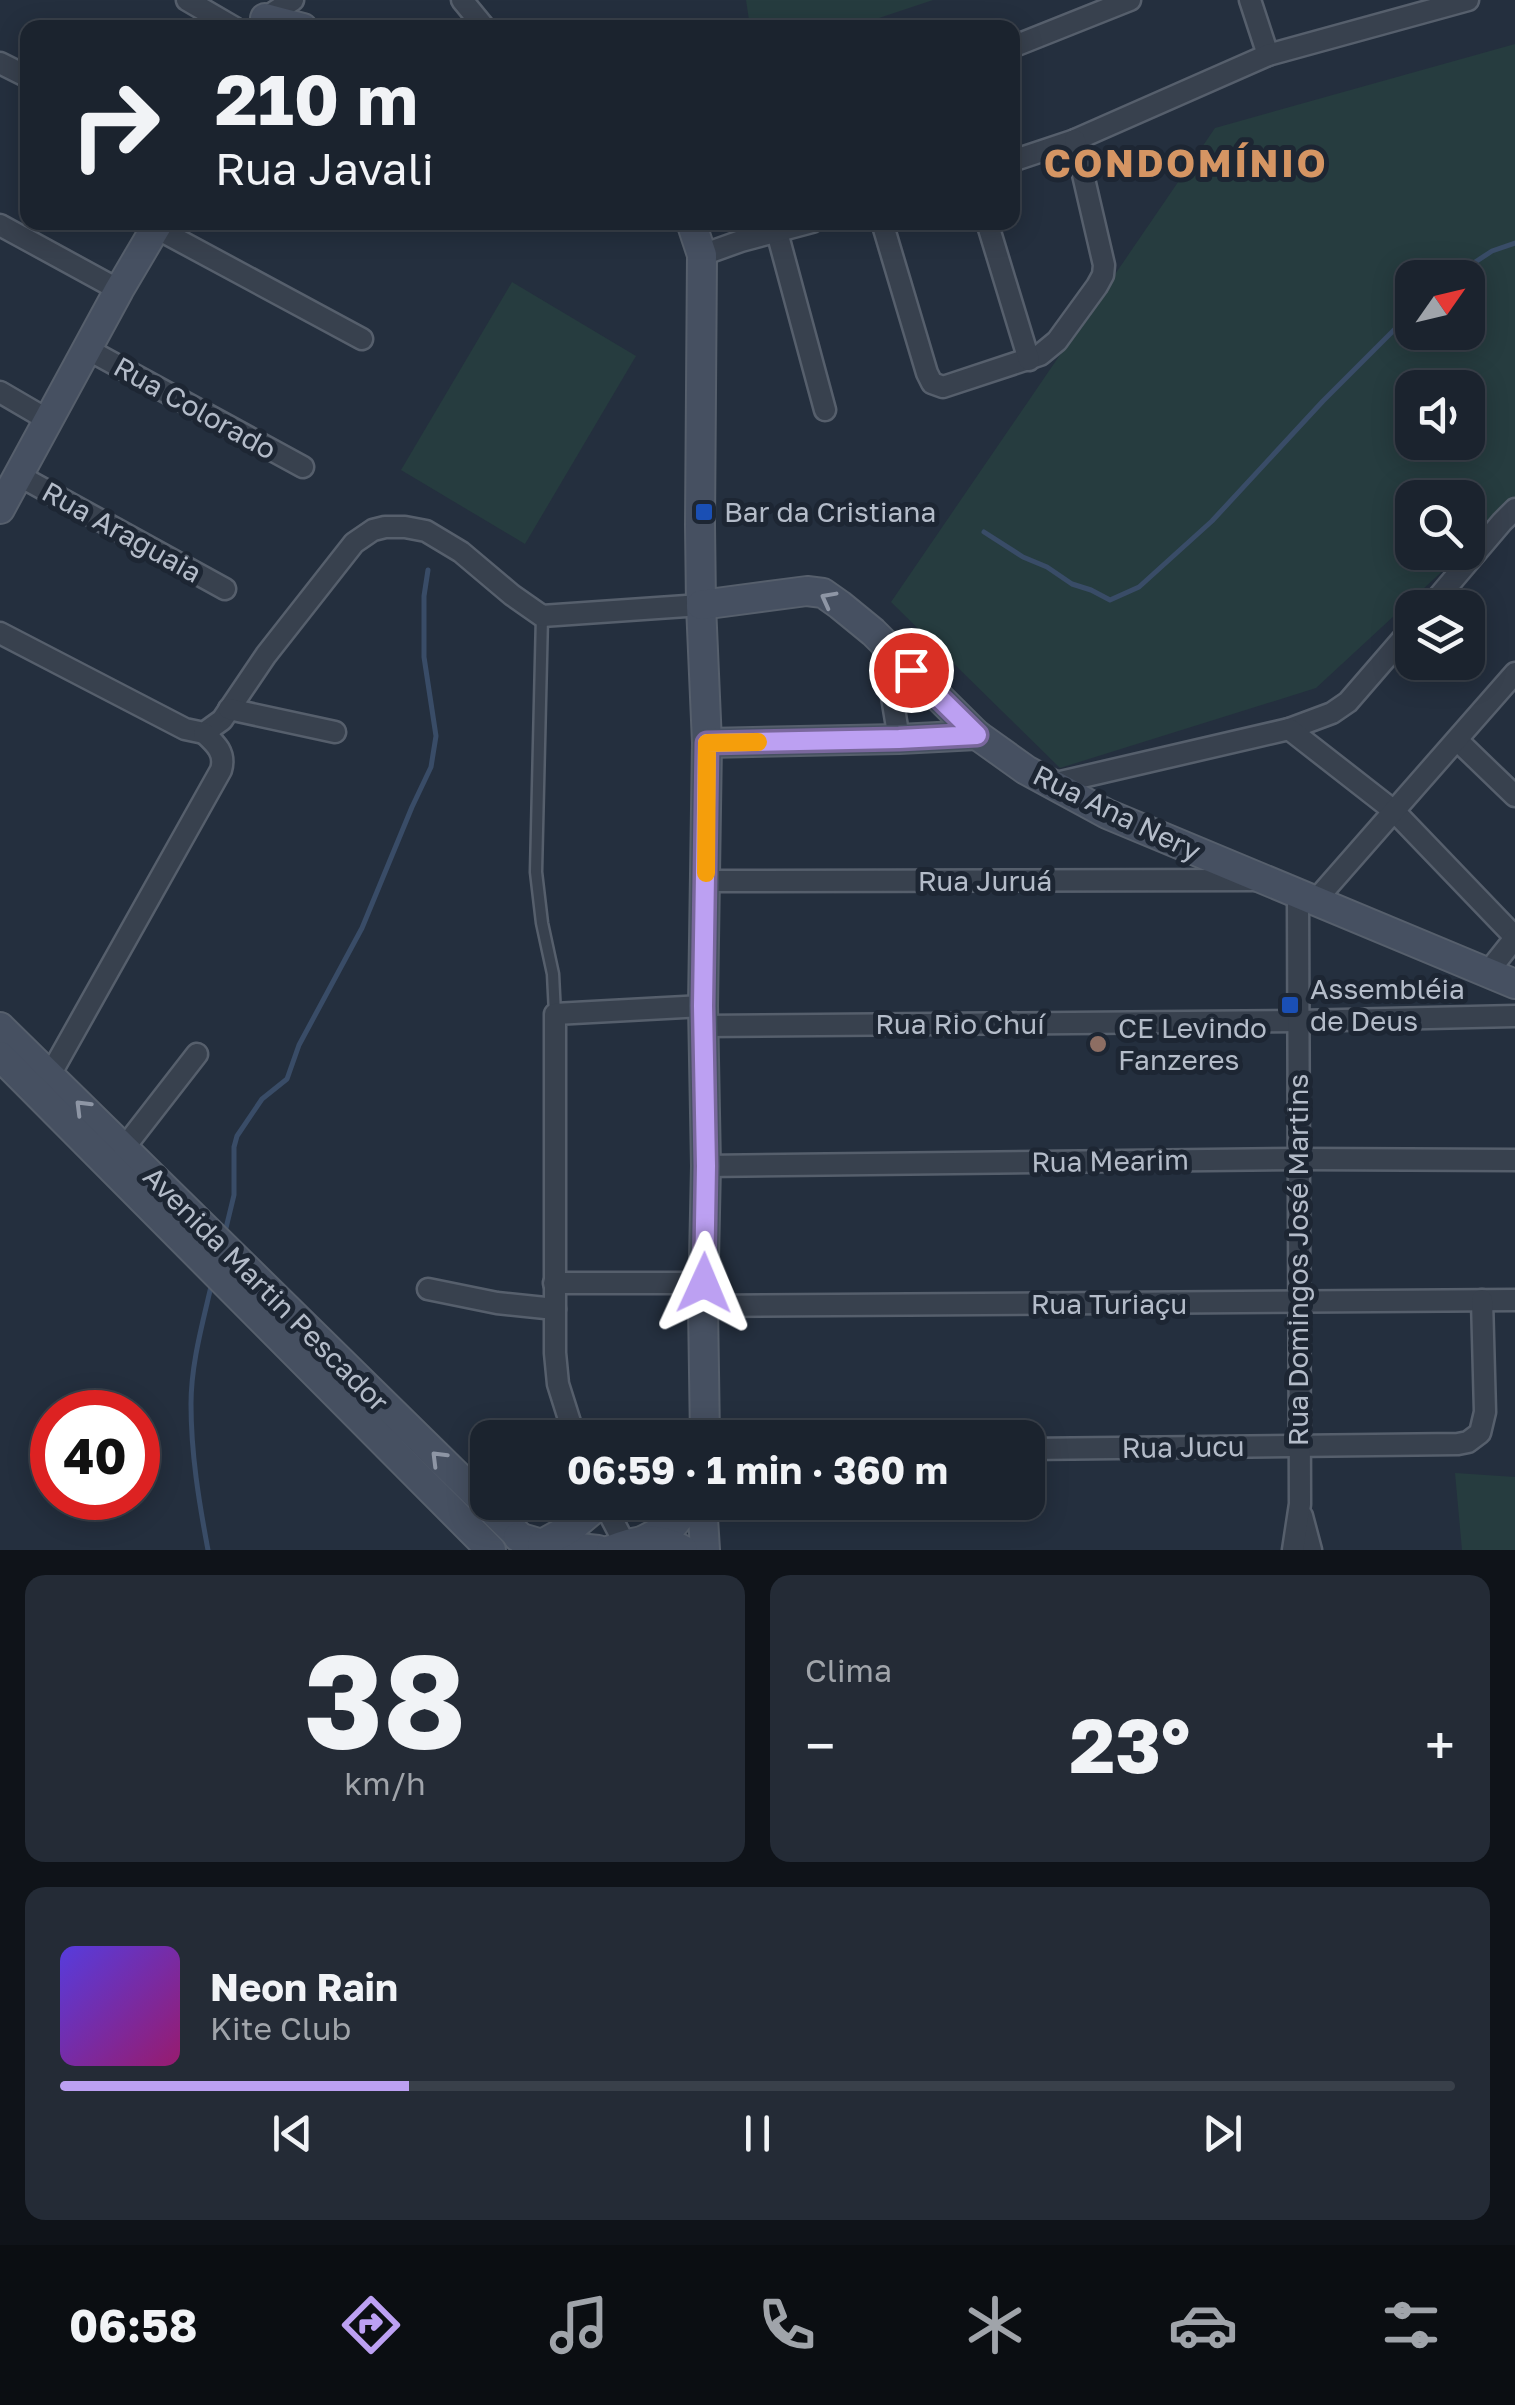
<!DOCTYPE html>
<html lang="pt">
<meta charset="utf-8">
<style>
:root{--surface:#1b232e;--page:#242b36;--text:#f1f3f6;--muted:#a0a4aa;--line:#39404a;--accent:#bca0f2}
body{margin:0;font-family:"Golos Text",sans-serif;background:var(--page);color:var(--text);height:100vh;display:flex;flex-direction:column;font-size:38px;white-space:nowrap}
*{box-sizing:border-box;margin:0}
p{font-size:32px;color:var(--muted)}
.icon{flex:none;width:55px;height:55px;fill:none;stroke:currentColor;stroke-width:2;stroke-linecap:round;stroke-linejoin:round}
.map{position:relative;height:1550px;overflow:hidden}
.details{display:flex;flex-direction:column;gap:25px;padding:25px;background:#0f1319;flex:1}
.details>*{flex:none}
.top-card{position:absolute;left:20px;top:20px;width:1000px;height:210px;border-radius:20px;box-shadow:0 5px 25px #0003,0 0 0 2px var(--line);background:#1b232e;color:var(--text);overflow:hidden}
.needle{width:65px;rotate:56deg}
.tools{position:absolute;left:1395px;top:260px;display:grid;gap:20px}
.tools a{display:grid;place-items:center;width:90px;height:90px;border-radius:20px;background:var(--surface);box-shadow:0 5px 25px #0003,0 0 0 2px var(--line);font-size:50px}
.speed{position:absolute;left:30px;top:1390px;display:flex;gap:20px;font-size:50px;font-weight:700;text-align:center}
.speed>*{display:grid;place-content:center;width:130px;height:130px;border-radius:50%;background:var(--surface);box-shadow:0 5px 25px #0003,0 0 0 2px var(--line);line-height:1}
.speed .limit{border:15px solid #d22;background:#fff;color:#111}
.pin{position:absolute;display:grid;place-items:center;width:85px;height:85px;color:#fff;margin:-42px;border:5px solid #fff;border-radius:50%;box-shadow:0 2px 10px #0007}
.me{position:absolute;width:110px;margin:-55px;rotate:1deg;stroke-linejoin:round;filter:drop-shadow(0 0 8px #0008)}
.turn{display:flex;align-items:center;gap:35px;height:210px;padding:0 30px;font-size:45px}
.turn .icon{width:130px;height:130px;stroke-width:2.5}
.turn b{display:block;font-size:70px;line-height:85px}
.big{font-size:75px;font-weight:700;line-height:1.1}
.details .widget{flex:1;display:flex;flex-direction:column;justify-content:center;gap:15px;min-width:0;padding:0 35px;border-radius:20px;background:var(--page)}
.details .dial{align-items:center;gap:0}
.dial b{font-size:130px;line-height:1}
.song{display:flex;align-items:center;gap:30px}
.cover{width:120px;height:120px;border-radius:15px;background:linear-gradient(135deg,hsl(250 70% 55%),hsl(320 70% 35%))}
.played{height:10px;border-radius:5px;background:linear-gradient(90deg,var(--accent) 25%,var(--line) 25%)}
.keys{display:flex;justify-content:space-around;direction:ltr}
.heat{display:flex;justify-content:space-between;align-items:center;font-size:55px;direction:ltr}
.details .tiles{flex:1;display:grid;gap:25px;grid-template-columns:1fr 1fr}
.widget:last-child{grid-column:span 2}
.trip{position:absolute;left:470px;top:1420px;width:575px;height:100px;border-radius:20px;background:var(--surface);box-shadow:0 5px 25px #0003,0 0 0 2px var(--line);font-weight:700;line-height:100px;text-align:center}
.tab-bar{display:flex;height:160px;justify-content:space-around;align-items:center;background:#0b0e12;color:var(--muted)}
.tab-bar .icon{width:70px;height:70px}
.tab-bar .current{color:var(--accent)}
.tab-bar b{font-size:45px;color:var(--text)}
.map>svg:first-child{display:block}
.green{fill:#263c3f;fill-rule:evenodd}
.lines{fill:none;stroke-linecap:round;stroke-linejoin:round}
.stream{stroke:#394c67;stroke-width:5}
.lane-casing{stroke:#565f6c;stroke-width:15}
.street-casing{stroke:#565f6c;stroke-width:25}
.secondary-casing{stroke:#565f6c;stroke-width:32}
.lane{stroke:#38414e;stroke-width:10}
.street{stroke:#38414e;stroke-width:20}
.secondary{stroke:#465061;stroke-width:28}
.oneway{stroke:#8e96a5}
.route-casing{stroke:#7a689d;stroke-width:25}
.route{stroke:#bca0f2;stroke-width:18}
.slow{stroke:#f59e0b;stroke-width:18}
.transit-dot{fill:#1a4fb4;stroke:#1d2633;stroke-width:4}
.education-dot{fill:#8d6e63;stroke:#1d2633;stroke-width:4}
.labels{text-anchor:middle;stroke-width:10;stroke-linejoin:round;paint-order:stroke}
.street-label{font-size:28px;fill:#b4bcc9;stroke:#1d2633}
.poi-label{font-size:28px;fill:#b4bcc9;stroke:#1d2633;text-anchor:start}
.district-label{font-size:38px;font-weight:bold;letter-spacing:2.5px;fill:#d59563;stroke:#1d2633}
</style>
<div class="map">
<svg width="1515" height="1550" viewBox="0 0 1515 1550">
<rect width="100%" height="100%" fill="#242f3e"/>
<!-- green -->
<g class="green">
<polygon points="746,0 933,0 852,27 750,27"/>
<path d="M1515,44v460l-47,44v-50h-56v54l50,1 -146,135 -256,80 -169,-166 324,-474zM1412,278h56v54h-56zM1412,388h56v54h-56z"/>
<polygon points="512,282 636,356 525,544 401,470"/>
<polygon points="1455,1473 1515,1477 1515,1550 1462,1550"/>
</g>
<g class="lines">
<!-- stream -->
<g class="stream">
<polyline points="1451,278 1492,251 1515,243"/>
<polyline points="984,532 1023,557 1047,567 1072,584 1091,590 1110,600 1139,587 1212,521 1323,401 1412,312"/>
<polyline points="226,1228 234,1195 234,1147 237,1136 262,1099 287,1079 299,1045 362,928 412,807 431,767 436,736 424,657 424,596 428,570"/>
<path d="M208,1550c-9,-48 -17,-96 -17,-146 0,-41 12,-82 21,-122"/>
</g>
<!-- lane casing -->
<g class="lane-casing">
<polyline id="lane" points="542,616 536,872 542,923 553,974 555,1014"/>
</g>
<!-- street casing -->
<g class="street-casing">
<g id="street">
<polyline points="187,0 235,28"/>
<polyline points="462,0 485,28"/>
<polyline points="1250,0 1268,55"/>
<polyline points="265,18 293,0"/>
<polyline points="1012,47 1130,0"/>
<polyline points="0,63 28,77"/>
<polyline points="1012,161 1075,140 1268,55 1468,0"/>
<polyline points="882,222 927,373 932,383 943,387 1040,355 1057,341 1097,286 1103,275 1104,265 1075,140"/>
<polyline points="987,222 1029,360"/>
<polyline points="0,225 119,290"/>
<polyline points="156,228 362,339"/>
<polyline points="777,232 825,410"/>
<polyline points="702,255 741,241 812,222"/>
<polyline points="87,349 303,467"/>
<polyline points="0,392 48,420"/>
<polyline points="18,475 225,589"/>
<polyline points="1429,608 1502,522 1515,509"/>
<polyline points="0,633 185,729 204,733 222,720 266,655 354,543 373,530 385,527 405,527 426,531 461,552 512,595 542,616 701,605"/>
<polyline points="883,643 899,739"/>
<polyline points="229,709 335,732"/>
<polyline points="1289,729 1332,713 1348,702 1412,628"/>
<polyline points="1457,740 1515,796"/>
<polyline points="1052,784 1289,729 1394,811 1515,937"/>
<polyline points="705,881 1258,880"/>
<polyline points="1315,901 1515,673"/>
<polyline points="1488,972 1515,938"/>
<polyline points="705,1026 1299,1021 1515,1016"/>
<path d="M50,1075l171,-305c5,-17 -5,-26 -17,-37"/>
<polyline points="124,1148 197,1054"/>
<polyline points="706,1166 1299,1159 1515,1160"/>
<polyline points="554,1283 704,1283"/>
<polyline points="428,1289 497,1303 555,1309"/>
<polyline points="703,1306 1515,1300"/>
<polyline points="575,1438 558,1384 555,1353 555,1014 703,1006"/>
<polyline points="1028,1449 1458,1444 1468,1442 1480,1433 1485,1412 1482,1300"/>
<polyline points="603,1502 625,1544"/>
<polyline points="1302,1516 1311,1550"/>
<polyline points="1293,1550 1300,1504 1298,895"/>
</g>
</g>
<!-- secondary casing -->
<g class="secondary-casing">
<g id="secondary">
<polyline points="265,18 303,28"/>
<polyline points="691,222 702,255 700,525 701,605 707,743 703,1006 706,1166 703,1306 705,1438"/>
<polyline points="0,509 119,290 159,222"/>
<polyline points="701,605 807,591 823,593 840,605 873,632 977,735 1026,770 1107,814 1515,984"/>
<polyline points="707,743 899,739 977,735"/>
<polyline points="0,1027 533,1550"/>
<polyline points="0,1056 491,1550"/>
<polyline points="702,1502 705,1550"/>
<polyline points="518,1537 542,1544 598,1550"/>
<polyline points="644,1540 673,1525 692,1502"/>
<polyline points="542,1544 571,1528 602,1502"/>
<path d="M611,1550c26,-11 47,-14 72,0"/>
</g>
</g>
<!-- lane -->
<use href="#lane" class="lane"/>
<!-- street -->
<use href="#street" class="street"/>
<!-- secondary -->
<use href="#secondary" class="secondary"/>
</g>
<!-- one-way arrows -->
<defs><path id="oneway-chevron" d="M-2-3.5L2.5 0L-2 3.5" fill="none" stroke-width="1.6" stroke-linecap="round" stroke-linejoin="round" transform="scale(2.5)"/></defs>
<g class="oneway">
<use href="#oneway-chevron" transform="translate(828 599) rotate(-152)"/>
<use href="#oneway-chevron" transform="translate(82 1107) rotate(-135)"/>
<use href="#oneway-chevron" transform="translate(438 1458) rotate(-135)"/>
</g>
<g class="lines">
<!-- route casing -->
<g class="route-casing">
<polyline id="route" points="704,1283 706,1166 703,1006 707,743 899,739 977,735 911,670"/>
</g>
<!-- route -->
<use href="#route" class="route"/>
<!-- slow -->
<polyline class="slow" points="706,873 707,743 758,742"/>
</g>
<!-- markers -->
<g class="transit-dot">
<rect x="694" y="502" width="20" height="20" rx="5"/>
<rect x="1280" y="995" width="20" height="20" rx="5"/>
</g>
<circle class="education-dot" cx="1098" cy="1044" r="10"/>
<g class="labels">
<!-- street labels -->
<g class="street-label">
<text transform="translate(195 408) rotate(29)" y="10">Rua Colorado</text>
<text transform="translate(122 532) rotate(29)" y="10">Rua Araguaia</text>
<text transform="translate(1117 813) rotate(26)" y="10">Rua Ana Nery</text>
<text x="985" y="891">Rua Juruá</text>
<text x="960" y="1034">Rua Rio Chuí</text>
<text transform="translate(1110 1161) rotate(-1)" y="10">Rua Mearim</text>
<text transform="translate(1298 1260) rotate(-90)" y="10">Rua Domingos José Martins</text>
<text transform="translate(266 1289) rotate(45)" y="10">Avenida Martin Pescador</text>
<text x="1109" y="1314">Rua Turiaçu</text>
<text transform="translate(1183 1447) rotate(-1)" y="10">Rua Jucu</text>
</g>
<!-- poi labels -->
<g class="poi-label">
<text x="724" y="522">Bar da Cristiana</text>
<text x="1310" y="999">Assembléia<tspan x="1310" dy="32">de Deus</tspan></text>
<text x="1118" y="1038">CE Levindo<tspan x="1118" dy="32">Fanzeres</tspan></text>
</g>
<!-- district labels -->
<g class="district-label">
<text x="1186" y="177">CONDOMÍNIO</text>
</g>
</g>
</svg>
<div class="tools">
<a><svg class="needle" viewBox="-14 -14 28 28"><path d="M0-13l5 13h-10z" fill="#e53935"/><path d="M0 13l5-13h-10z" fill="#a0a4aa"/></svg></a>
<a><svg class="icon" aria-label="sound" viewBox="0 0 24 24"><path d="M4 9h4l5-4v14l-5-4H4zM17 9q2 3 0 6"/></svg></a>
<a><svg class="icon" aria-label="search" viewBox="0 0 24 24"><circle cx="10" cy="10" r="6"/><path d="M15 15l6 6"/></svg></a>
<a><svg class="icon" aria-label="layers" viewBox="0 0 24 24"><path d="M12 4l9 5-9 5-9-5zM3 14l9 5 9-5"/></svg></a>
</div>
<div class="speed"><div class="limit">40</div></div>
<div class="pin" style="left:911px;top:670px;background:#d93025"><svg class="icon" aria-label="arrive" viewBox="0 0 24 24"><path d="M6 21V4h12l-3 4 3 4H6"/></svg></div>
<svg class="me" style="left:704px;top:1283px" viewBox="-20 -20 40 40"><path d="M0-17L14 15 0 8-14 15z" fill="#bca0f2" stroke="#fff" stroke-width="4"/></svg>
<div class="trip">06:59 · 1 min · 360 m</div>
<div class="top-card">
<div class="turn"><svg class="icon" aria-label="right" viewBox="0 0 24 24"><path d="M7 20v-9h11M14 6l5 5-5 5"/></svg><div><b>210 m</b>Rua Javali</div></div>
</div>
</div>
<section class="details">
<div class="tiles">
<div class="widget dial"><b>38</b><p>km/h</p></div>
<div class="widget"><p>Clima</p>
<div class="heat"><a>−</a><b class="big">23°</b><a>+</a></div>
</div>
<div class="widget">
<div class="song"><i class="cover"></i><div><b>Neon Rain</b><p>Kite Club</p></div></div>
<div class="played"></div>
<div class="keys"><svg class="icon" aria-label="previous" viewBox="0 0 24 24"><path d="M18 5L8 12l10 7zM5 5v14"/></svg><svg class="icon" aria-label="pause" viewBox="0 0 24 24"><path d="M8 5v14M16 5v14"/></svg><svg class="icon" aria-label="next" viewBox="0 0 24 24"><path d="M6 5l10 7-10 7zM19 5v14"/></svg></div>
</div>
</div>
</section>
<nav class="tab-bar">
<b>06:58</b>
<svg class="icon current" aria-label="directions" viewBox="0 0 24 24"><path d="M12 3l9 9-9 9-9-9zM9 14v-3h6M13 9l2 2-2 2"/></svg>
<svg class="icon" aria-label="music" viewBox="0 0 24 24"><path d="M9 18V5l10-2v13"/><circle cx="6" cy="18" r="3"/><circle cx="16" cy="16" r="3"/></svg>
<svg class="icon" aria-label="phone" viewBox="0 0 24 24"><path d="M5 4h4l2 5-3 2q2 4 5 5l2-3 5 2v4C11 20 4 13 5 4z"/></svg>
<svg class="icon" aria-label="climate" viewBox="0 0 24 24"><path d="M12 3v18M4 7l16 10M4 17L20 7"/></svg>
<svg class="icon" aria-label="car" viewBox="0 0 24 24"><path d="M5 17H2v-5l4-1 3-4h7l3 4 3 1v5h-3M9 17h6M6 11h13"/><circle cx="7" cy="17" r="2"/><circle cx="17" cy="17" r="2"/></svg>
<svg class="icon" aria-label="filters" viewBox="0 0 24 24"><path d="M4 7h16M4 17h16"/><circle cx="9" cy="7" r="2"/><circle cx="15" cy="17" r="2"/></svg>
</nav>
